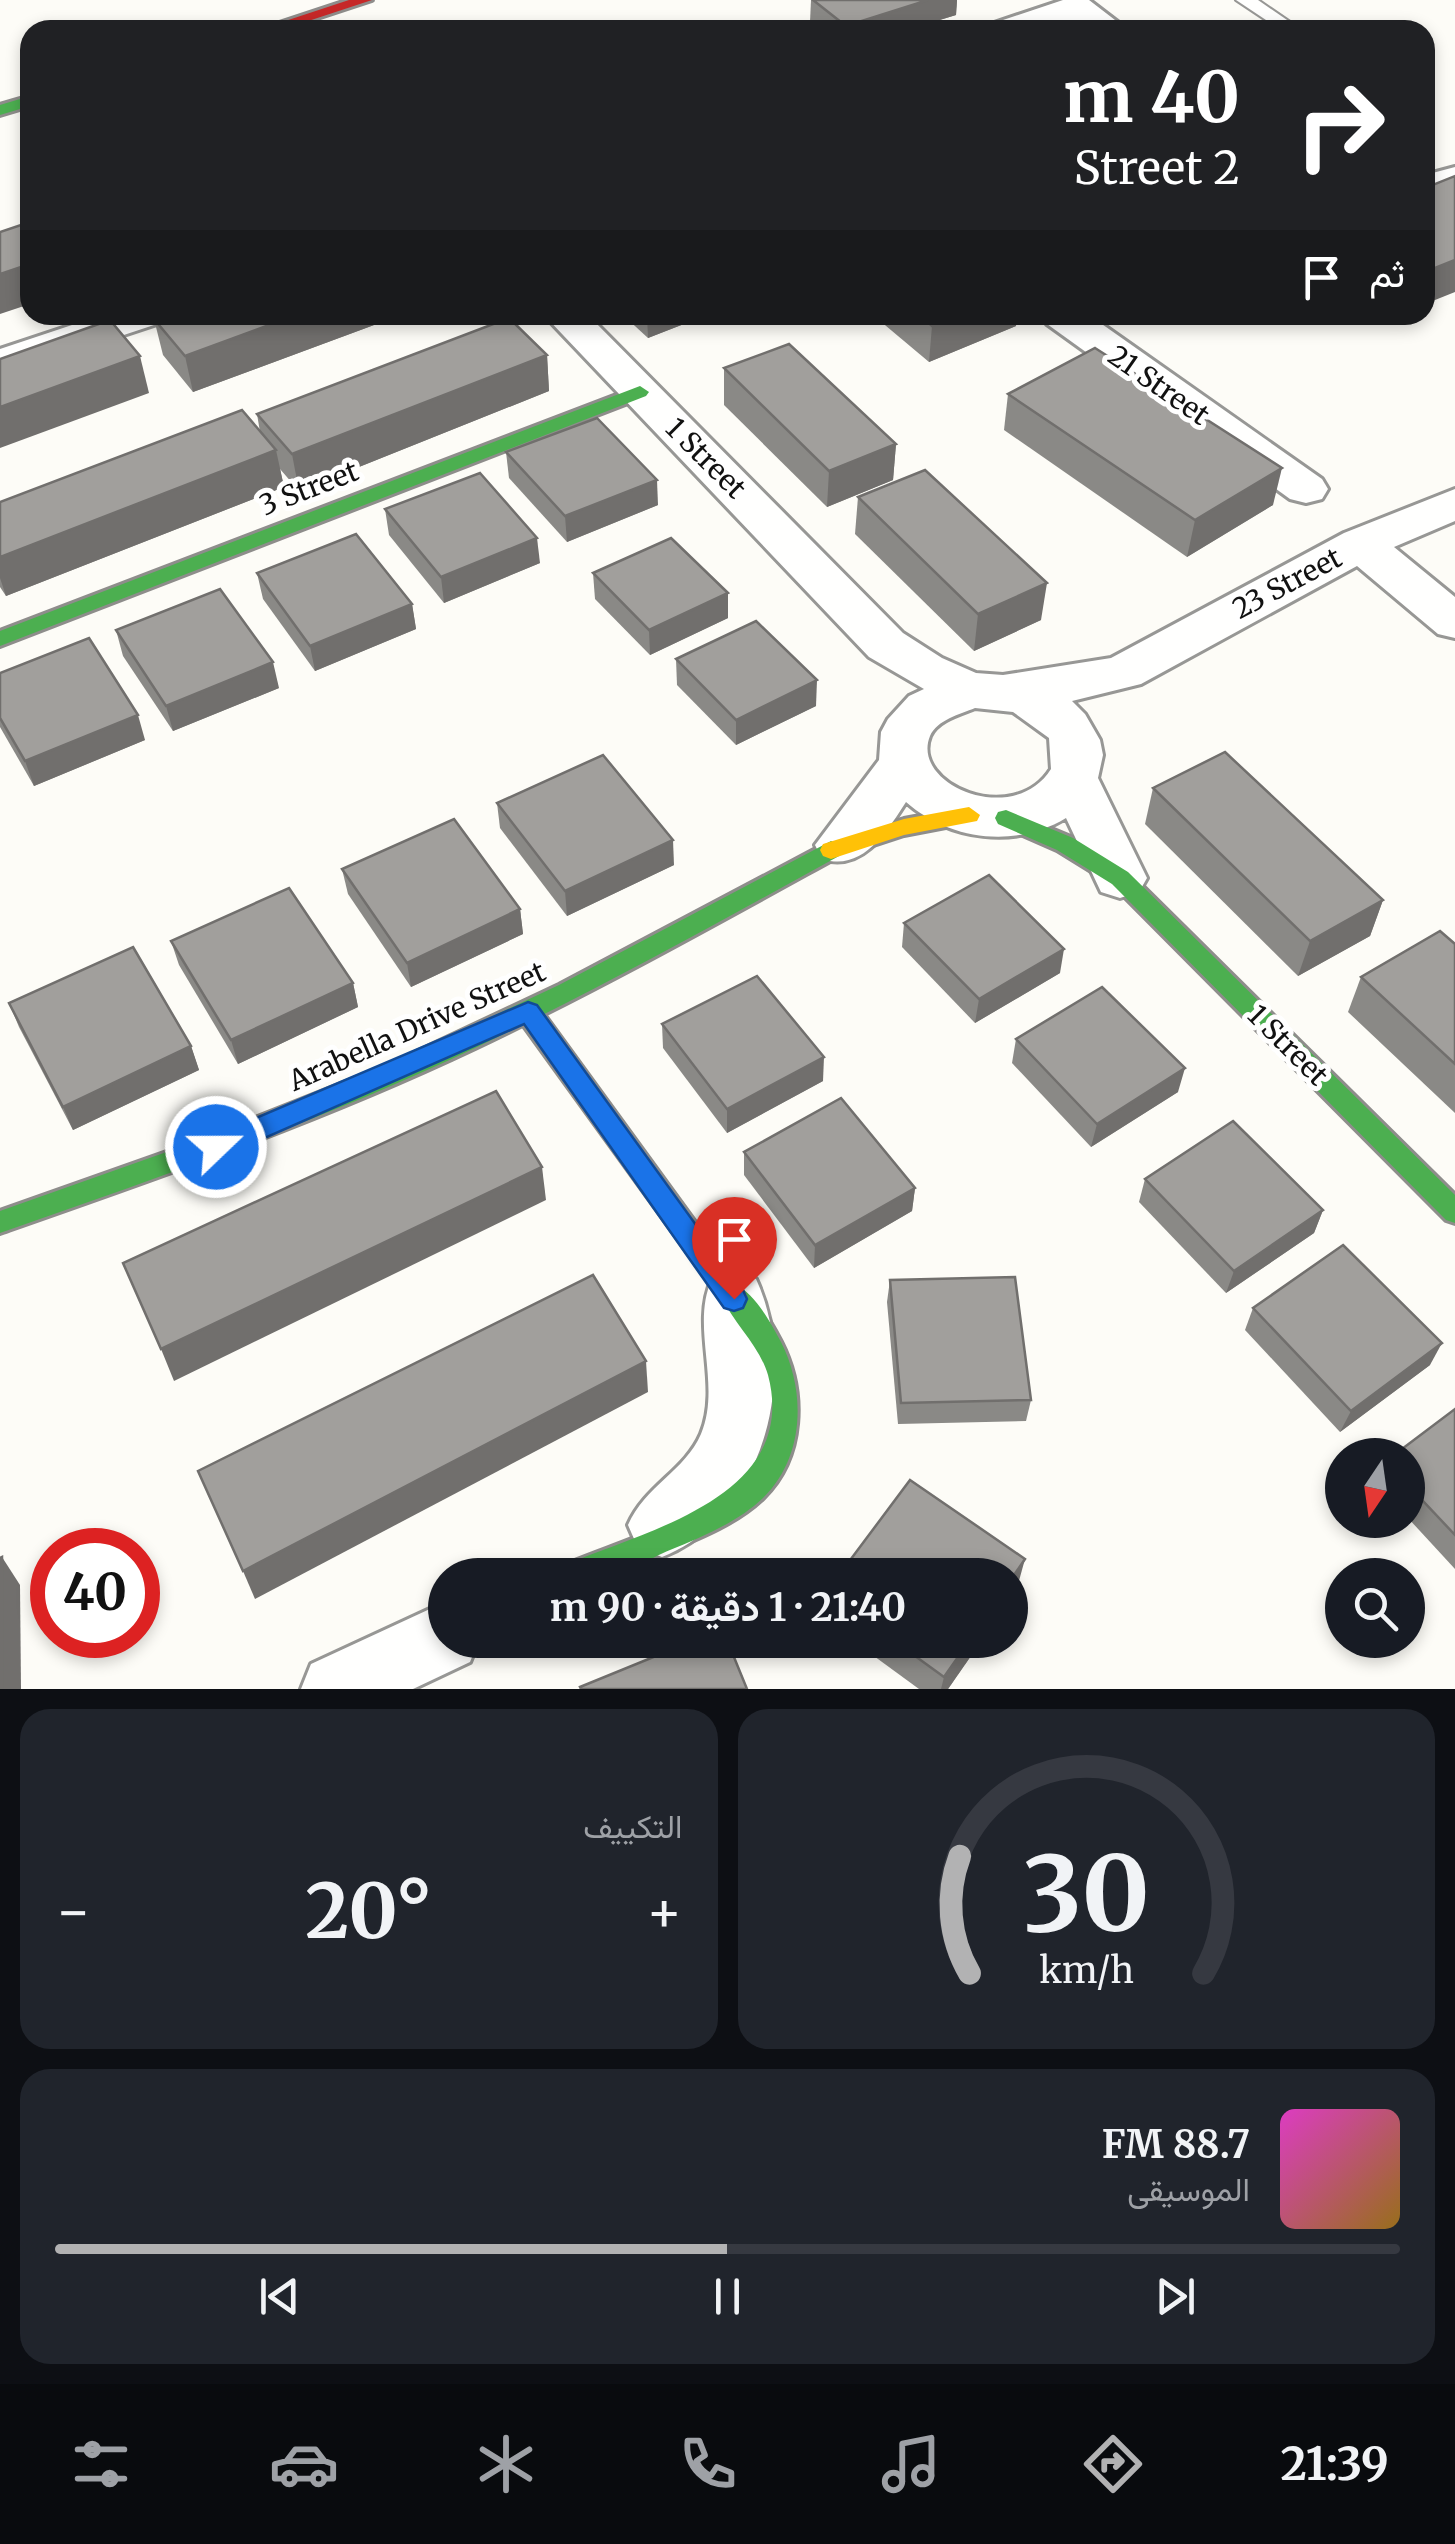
<!DOCTYPE html>
<html lang="ar">
<meta charset="utf-8">
<style>
:root{--surface:#171b24;--page:#20242c;--text:#f1f3f6;--muted:#9ea1a6;--line:#363941;--accent:#b2b2b3}
body{margin:0;font-family:Merriweather,Vazirmatn,serif;background:var(--page);color:var(--text);direction:rtl;height:100vh;display:flex;flex-direction:column;font-size:38px;white-space:nowrap}
*{box-sizing:border-box;margin:0}
p{font-size:32px;color:var(--muted)}
.icon{flex:none;width:55px;height:55px;fill:none;stroke:currentColor;stroke-width:2;stroke-linecap:round;stroke-linejoin:round}
.map{position:relative;height:1689px;overflow:hidden;direction:ltr}
.panel{display:flex;flex-direction:column;gap:20px;padding:20px;background:#0d0f14;flex:1}
.panel>*{flex:none}
.banner{position:absolute;left:20px;top:20px;width:1415px;height:305px;border-radius:30px;box-shadow:0 5px 15px #0003;direction:rtl;background:#202124;color:#fff;overflow:hidden}
.needle{width:65px;rotate:193deg}
.controls{position:absolute;left:1325px;top:1438px;display:grid;gap:20px}
.controls a{display:grid;place-items:center;width:100px;height:100px;border-radius:50%;background:var(--surface);box-shadow:0 5px 15px #0003;font-size:50px}
.speed{position:absolute;left:30px;top:1528px;display:flex;gap:20px;font-size:50px;font-weight:700;text-align:center}
.speed>*{display:grid;place-content:center;width:130px;height:130px;border-radius:50%;background:var(--surface);box-shadow:0 5px 15px #0003;line-height:1}
.speed .limit{border:15px solid #d22;background:#fff;color:#111}
.pin{position:absolute;display:grid;place-items:center;width:85px;height:85px;color:#fff;margin:-102px -42px;border-radius:50% 50% 50% 0;rotate:-45deg;box-shadow:0 0 10px #0007}
.pin .icon{rotate:45deg}
.me{position:absolute;width:110px;margin:-55px;rotate:68deg;stroke-linejoin:round;filter:drop-shadow(0 0 8px #0008)}
.turn{display:flex;align-items:center;gap:35px;height:210px;padding:0 30px;font-size:45px}
.turn .icon{width:130px;height:130px;stroke-width:2.5}
.turn b{display:block;font-size:70px;line-height:85px}
.then{display:flex;align-items:center;height:95px;padding:0 30px;background:#0003;gap:20px;font-size:38px}
.big{font-size:75px;font-weight:700;line-height:1.1}
.panel .tile{flex:1;display:flex;flex-direction:column;justify-content:center;gap:15px;min-width:0;padding:0 35px;border-radius:30px;background:var(--page)}
.panel .dial{align-items:center;gap:0}
.dial svg{height:260px;overflow:visible;fill:none;stroke:var(--line);stroke-width:7;stroke-linecap:round;text-anchor:middle}
.dial text{fill:var(--text);stroke:none}
.song{display:flex;align-items:center;gap:30px}
.cover{width:120px;height:120px;border-radius:15px;background:linear-gradient(135deg,hsl(310 70% 55%),hsl(40 70% 35%))}
.played{height:10px;border-radius:5px;background:linear-gradient(90deg,var(--accent) 50%,var(--line) 50%)}
.keys{display:flex;justify-content:space-around;direction:ltr}
.heat{display:flex;justify-content:space-between;align-items:center;font-size:55px;direction:ltr}
.panel .tiles{flex:1;display:grid;gap:20px;grid-template-columns:1fr 1fr}
.tile:last-child{grid-column:span 2}
.trip{position:absolute;left:428px;top:1558px;width:600px;height:100px;border-radius:50px;background:var(--surface);box-shadow:0 5px 15px #0003;font-weight:700;line-height:100px;text-align:center;direction:rtl}
.menu{display:flex;height:160px;justify-content:space-around;align-items:center;background:#090b0e;color:var(--muted)}
.menu .icon{width:70px;height:70px}
.menu .active{color:var(--accent)}
.menu b{font-size:45px;color:var(--text)}
.map>svg:first-child{display:block}
.lines{fill:none;stroke-linecap:round;stroke-linejoin:round}
.lane-casing{stroke:#979795;stroke-width:4}
.street-casing{stroke:#979795;stroke-width:6}
.fast-casing{stroke:#8e8d8b;stroke-width:6}
.slow-casing{stroke:#8e8d8b;stroke-width:6}
.jam-casing{stroke:#8e8d8b;stroke-width:6}
.lane{fill:#fffffe;fill-rule:evenodd}
.street{fill:#fffffe;fill-rule:evenodd}
.fast{fill:#4caf50;fill-rule:evenodd}
.slow{fill:#ffc107;fill-rule:evenodd}
.jam{fill:#c62828;fill-rule:evenodd}
.wall{fill:#8a8986}
.shaded-wall{fill:#716f6d}
.building{fill:#a19f9c;stroke:#716f6d;stroke-width:2.5}
.route{fill:#1a73e8;stroke:#114b97;stroke-width:2.5}
.labels{text-anchor:middle;stroke-width:10;stroke-linejoin:round;paint-order:stroke}
.street-label{font-size:28px;fill:#111;stroke:#fff}
</style>
<div class="map">
<svg width="1455" height="1689" viewBox="0 0 1455 1689">
<rect width="100%" height="100%" fill="#fdfcf7"/>
<g class="lines">
<!-- lane casing -->
<g class="lane-casing">
<polygon id="lane" points="1236,0 1258,0 1290,22 1281,27 1275,26"/>
</g>
<!-- street casing -->
<g class="street-casing">
<g id="street">
<polygon points="1063,0 1089,0 1128,30 1088,30 1072,20 1041,30 989,30 994,23"/>
<polygon points="1455,167 1455,190 1425,198 1425,175"/>
<polygon points="102,315 163,315 157,324 0,376 0,349"/>
<path d="M544,315h44l315,318 39,25 34,15 27,2 108,-17 233,-125 111,-44v32l-61,26 61,50v41l-17,-4 -81,-68 -216,118 -69,17 13,13 15,26 3,15 -5,23 49,100 -8,14 -19,6 -19,-6 -35,-74c-51,31 -117,22 -160,-16 -20,31 -44,70 -84,57l-7,-14 64,-85 2,-28 7,-13 21,-23 15,-7 -55,-32zM975,708l38,4 36,26 2,31c-37,59 -141,16 -121,-33 7,-16 30,-22 45,-28z"/>
<polygon points="1041,315 1089,315 1322,479 1328,489 1322,499 1306,503 1290,499 1047,324"/>
<path d="M734,1271l22,8c44,95 8,238 -94,278l-24,-9 -10,-23c17,-39 57,-54 73,-91 21,-50 -11,-108 11,-155z"/>
<polygon points="445,1602 445,1640 479,1640 470,1662 413,1689 301,1689 311,1664"/>
</g>
</g>
<!-- fast casing -->
<g class="fast-casing">
<g id="fast">
<polygon points="30,96 30,106 0,115 0,105"/>
<polygon points="640,386 649,392 646,396 0,646 0,631"/>
<polygon points="1006,810 1073,838 1128,872 1455,1195 1455,1223 1446,1220 1112,884 1057,850 998,824 995,818 998,812"/>
<path d="M831,841l8,3 3,6 -3,6c-120,66 -240,133 -364,192 -154,73 -315,129 -475,185v-22l192,-68 199,-79 168,-79z"/>
<path d="M734,1284c20,8 37,39 47,58 25,49 24,115 -18,156 -25,24 -61,39 -93,52 -19,8 -43,23 -64,25 -15,2 -31,0 -46,0l5,-10c82,-35 235,-69 203,-190 -9,-30 -34,-51 -47,-79l4,-8z"/>
</g>
</g>
<!-- slow casing -->
<g class="slow-casing">
<g id="slow">
<polygon points="969,807 980,815 977,821 904,835 831,859 823,856 820,850 823,844 904,819"/>
<polygon points="528,1002 537,1005 743,1288 747,1296 743,1304 734,1308 725,1304 519,1019 516,1012 519,1005"/>
</g>
</g>
<!-- jam casing -->
<g class="jam-casing">
<polygon id="jam" points="349,0 372,0 281,30 258,30"/>
</g>
<!-- lane -->
<use href="#lane" class="lane"/>
<!-- street -->
<use href="#street" class="street"/>
<!-- fast -->
<use href="#fast" class="fast"/>
<!-- slow -->
<use href="#slow" class="slow"/>
<!-- jam -->
<use href="#jam" class="jam"/>
</g>
<!-- wall -->
<g class="wall">
<polygon points="811,0 957,0 956,15 907,30 820,30 810,22"/>
<polygon points="401,315 193,392 163,355 154,319"/>
<polygon points="623,315 707,315 648,338"/>
<polygon points="873,315 1017,315 1016,326 929,362"/>
<polygon points="547,355 549,391 299,491 280,469 284,487 6,596 0,587 0,502 260,432 257,414"/>
<polygon points="724,368 896,444 893,480 827,507 724,405"/>
<polygon points="1008,394 1273,505 1187,557 1004,430"/>
<polygon points="506,452 658,505 567,542 509,478"/>
<polygon points="858,497 1041,620 974,651 855,534"/>
<polygon points="385,509 540,563 444,603 389,535"/>
<polygon points="257,573 412,604 416,629 315,671 263,599"/>
<polygon points="593,573 728,618 650,655 595,599"/>
<polygon points="116,630 279,688 173,731 123,656"/>
<polygon points="676,659 816,706 736,745 677,685"/>
<polygon points="0,673 145,740 34,786 0,727"/>
<polygon points="1153,788 1383,900 1370,936 1298,976 1145,824"/>
<polygon points="497,803 674,865 567,916 500,828"/>
<polygon points="342,869 520,909 523,934 411,987 348,894"/>
<polygon points="904,923 1060,973 975,1023 902,947"/>
<polygon points="171,941 353,983 358,1007 238,1064 179,965"/>
<polygon points="1455,944 1455,1113 1348,1012 1361,977"/>
<polygon points="9,1003 191,1046 199,1070 73,1130 19,1027"/>
<polygon points="662,1024 823,1081 727,1133 663,1048"/>
<polygon points="1016,1039 1178,1092 1091,1147 1012,1063"/>
<polygon points="744,1152 915,1188 912,1211 814,1268 744,1175"/>
<polygon points="1145,1179 1323,1210 1314,1233 1226,1293 1139,1202"/>
<polygon points="890,1280 1031,1400 1026,1421 898,1424 887,1302"/>
<polygon points="1253,1308 1430,1365 1340,1432 1245,1330"/>
<polygon points="1455,1409 1455,1569 1408,1518 1408,1455"/>
<polygon points="852,1640 982,1640 948,1689 919,1689"/>
</g>
<!-- shaded-wall -->
<g class="shaded-wall">
<polygon points="928,0 957,0 956,15 907,30 846,30 846,26"/>
<polygon points="1455,260 1455,292 1425,304 1425,272"/>
<polygon points="30,264 30,304 0,314 0,274"/>
<polygon points="296,315 401,315 193,392 185,356"/>
<polygon points="647,315 707,315 648,338"/>
<polygon points="959,315 1017,315 1016,326 929,362 932,326"/>
<polygon points="547,355 549,391 299,491 292,454"/>
<polygon points="140,356 149,393 0,448 0,407"/>
<polygon points="896,444 893,480 827,507 829,471"/>
<polygon points="276,450 284,487 6,596 0,578 0,557"/>
<polygon points="1282,468 1273,505 1187,557 1195,520"/>
<polygon points="657,480 658,505 567,542 565,516"/>
<polygon points="537,538 540,563 444,603 441,577"/>
<polygon points="1047,583 1041,620 974,651 978,614"/>
<polygon points="728,593 728,618 650,655 649,630"/>
<polygon points="412,604 416,629 315,671 310,646"/>
<polygon points="273,662 279,688 173,731 166,706"/>
<polygon points="817,680 816,706 736,745 736,720"/>
<polygon points="138,715 145,740 34,786 25,761"/>
<polygon points="673,840 674,865 567,916 565,891"/>
<polygon points="1383,900 1370,936 1298,976 1310,941"/>
<polygon points="520,909 523,934 411,987 407,963"/>
<polygon points="1064,949 1060,973 975,1023 979,999"/>
<polygon points="353,983 358,1007 238,1064 231,1040"/>
<polygon points="191,1046 199,1070 73,1130 63,1107"/>
<polygon points="824,1057 823,1081 727,1133 727,1109"/>
<polygon points="1185,1068 1178,1092 1091,1147 1097,1124"/>
<polygon points="542,1167 546,1200 174,1381 161,1349"/>
<polygon points="915,1188 912,1211 814,1268 815,1245"/>
<polygon points="1323,1210 1314,1233 1226,1293 1234,1271"/>
<polygon points="1442,1343 1430,1365 1340,1432 1351,1411"/>
<polygon points="646,1361 648,1392 255,1599 243,1571"/>
<polygon points="2,1557 20,1585 21,1689 0,1689"/>
<polygon points="1025,1559 1017,1588 1010,1598 1010,1581"/>
<polygon points="970,1640 982,1640 948,1689 941,1689 944,1677"/>
</g>
<!-- building -->
<g class="building">
<polygon points="813,0 928,0 846,26"/>
<polygon points="695,22 704,30 668,30"/>
<polygon points="1455,176 1455,260 1425,272 1425,188"/>
<polygon points="24,224 30,232 30,264 0,274 0,232"/>
<polygon points="165,315 296,315 185,356 154,319"/>
<polygon points="920,315 959,315 932,326"/>
<polygon points="509,318 547,355 292,454 257,414"/>
<polygon points="110,320 140,356 0,407 0,359"/>
<polygon points="789,344 896,444 829,471 724,368"/>
<polygon points="1095,348 1282,468 1195,520 1008,394"/>
<polygon points="242,410 276,450 0,557 0,502"/>
<polygon points="597,418 657,480 565,516 506,452"/>
<polygon points="925,470 1047,583 978,614 858,497"/>
<polygon points="480,473 537,538 441,577 385,509"/>
<polygon points="356,534 412,604 310,646 257,573"/>
<polygon points="671,538 728,593 649,630 593,573"/>
<polygon points="220,589 273,662 166,706 116,630"/>
<polygon points="756,621 817,680 736,720 676,659"/>
<polygon points="89,638 138,715 25,761 0,718 0,673"/>
<polygon points="1225,752 1383,900 1310,941 1153,788"/>
<polygon points="603,755 673,840 565,891 497,803"/>
<polygon points="454,819 520,909 407,963 342,869"/>
<polygon points="989,875 1064,949 979,999 904,923"/>
<polygon points="289,888 353,983 231,1040 171,941"/>
<polygon points="1440,931 1455,944 1455,1064 1361,977"/>
<polygon points="133,947 191,1046 63,1107 9,1003"/>
<polygon points="757,976 824,1057 727,1109 662,1024"/>
<polygon points="1102,987 1185,1068 1097,1124 1016,1039"/>
<polygon points="496,1091 542,1167 161,1349 123,1263"/>
<polygon points="841,1098 915,1188 815,1245 744,1152"/>
<polygon points="1233,1121 1323,1210 1234,1271 1145,1179"/>
<polygon points="1343,1245 1442,1343 1351,1411 1253,1308"/>
<polygon points="593,1275 646,1361 243,1571 198,1471"/>
<polygon points="1015,1277 1031,1400 901,1403 890,1280"/>
<polygon points="1455,1409 1455,1535 1408,1485 1408,1455 1394,1455"/>
<polygon points="910,1480 1025,1559 1010,1581 1010,1575 839,1575"/>
<polygon points="2,1557 2,1687 0,1687 0,1558"/>
<polygon points="695,1640 727,1640 747,1689 581,1689 580,1687"/>
<polygon points="893,1640 970,1640 944,1677"/>
</g>
<!-- route -->
<polygon class="route" points="528,1002 537,1005 743,1290 747,1299 743,1308 734,1311 724,1308 524,1024 226,1155 216,1158 207,1155 204,1147 207,1139"/>
<g class="labels">
<!-- street labels -->
<g class="street-label">
<text transform="translate(1159 385) rotate(35)" y="10">21 Street</text>
<text transform="translate(706 458) rotate(45)" y="10">1 Street</text>
<text transform="translate(309 488) rotate(-21)" y="10">3 Street</text>
<text transform="translate(1287 583) rotate(-28)" y="10">23 Street</text>
<text transform="translate(417 1026) rotate(-24)" y="10">Arabella Drive Street</text>
<text transform="translate(1288 1045) rotate(45)" y="10">1 Street</text>
</g>
</g>
</svg>
<div class="controls">
<a><svg class="needle" viewBox="-14 -14 28 28"><path d="M0-13l5 13h-10z" fill="#e53935"/><path d="M0 13l5-13h-10z" fill="#9ea1a6"/></svg></a>
<a><svg class="icon" aria-label="search" viewBox="0 0 24 24"><circle cx="10" cy="10" r="6"/><path d="M15 15l6 6"/></svg></a>
</div>
<div class="speed"><div class="limit">40</div></div>
<div class="pin" style="left:734px;top:1299px;background:#d93025"><svg class="icon" aria-label="arrive" viewBox="0 0 24 24"><path d="M6 21V4h12l-3 4 3 4H6"/></svg></div>
<svg class="me" style="left:216px;top:1147px" viewBox="-20 -20 40 40"><circle r="17" fill="#1a73e8" stroke="#fff" stroke-width="3"/><path d="M0-11L8 9 0 5-8 9z" fill="#fff"/></svg>
<div class="trip">21:40 · 1 دقيقة · 90 m</div>
<div class="banner">
<div class="turn"><svg class="icon" aria-label="right" viewBox="0 0 24 24"><path d="M7 20v-9h11M14 6l5 5-5 5"/></svg><div><b>40 m</b>2 Street</div></div>
<div class="then">ثم<svg class="icon" aria-label="arrive" viewBox="0 0 24 24"><path d="M6 21V4h12l-3 4 3 4H6"/></svg></div>
</div>
</div>
<section class="panel">
<div class="tiles">
<div class="tile dial"><svg viewBox="0 0 100 80">
<path d="M14 69A42 42 0 1 1 86 69"/>
<path d="M14 69A42 42 0 0 1 11 33" stroke="#b2b2b3"/>
<text x="50" y="56" font-size="32" font-weight="700">30</text>
<text x="50" y="72" font-size="11">km/h</text>
</svg></div>
<div class="tile"><p>التكييف</p>
<div class="heat"><a>−</a><b class="big">20°</b><a>+</a></div>
</div>
<div class="tile">
<div class="song"><i class="cover"></i><div><b>88.7 FM</b><p>الموسيقى</p></div></div>
<div class="played"></div>
<div class="keys"><svg class="icon" aria-label="previous" viewBox="0 0 24 24"><path d="M18 5L8 12l10 7zM5 5v14"/></svg><svg class="icon" aria-label="pause" viewBox="0 0 24 24"><path d="M8 5v14M16 5v14"/></svg><svg class="icon" aria-label="next" viewBox="0 0 24 24"><path d="M6 5l10 7-10 7zM19 5v14"/></svg></div>
</div>
</div>
</section>
<nav class="menu">
<b>21:39</b>
<svg class="icon active" aria-label="directions" viewBox="0 0 24 24"><path d="M12 3l9 9-9 9-9-9zM9 14v-3h6M13 9l2 2-2 2"/></svg>
<svg class="icon" aria-label="music" viewBox="0 0 24 24"><path d="M9 18V5l10-2v13"/><circle cx="6" cy="18" r="3"/><circle cx="16" cy="16" r="3"/></svg>
<svg class="icon" aria-label="phone" viewBox="0 0 24 24"><path d="M5 4h4l2 5-3 2q2 4 5 5l2-3 5 2v4C11 20 4 13 5 4z"/></svg>
<svg class="icon" aria-label="climate" viewBox="0 0 24 24"><path d="M12 3v18M4 7l16 10M4 17L20 7"/></svg>
<svg class="icon" aria-label="car" viewBox="0 0 24 24"><path d="M5 17H2v-5l4-1 3-4h7l3 4 3 1v5h-3M9 17h6M6 11h13"/><circle cx="7" cy="17" r="2"/><circle cx="17" cy="17" r="2"/></svg>
<svg class="icon" aria-label="filters" viewBox="0 0 24 24"><path d="M4 7h16M4 17h16"/><circle cx="9" cy="7" r="2"/><circle cx="15" cy="17" r="2"/></svg>
</nav>
